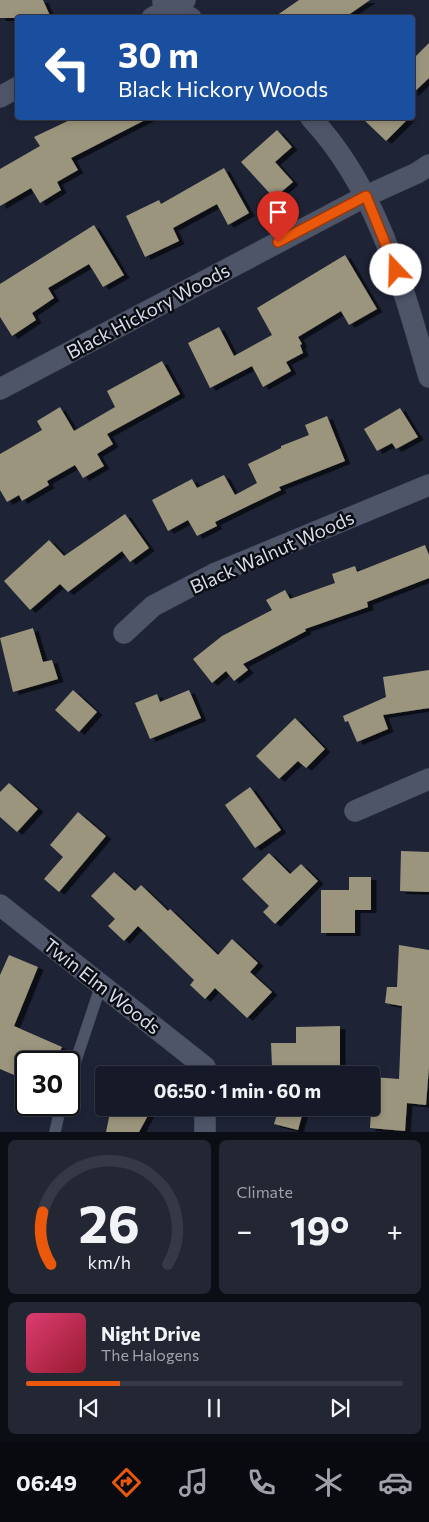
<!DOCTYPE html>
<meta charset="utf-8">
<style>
:root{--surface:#161a28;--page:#232734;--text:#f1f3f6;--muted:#9ea1a8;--line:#353845;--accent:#ea580c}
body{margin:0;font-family:Commissioner,sans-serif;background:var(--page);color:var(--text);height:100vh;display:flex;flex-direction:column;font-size:19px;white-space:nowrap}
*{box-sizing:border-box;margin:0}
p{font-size:16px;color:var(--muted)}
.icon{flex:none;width:28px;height:28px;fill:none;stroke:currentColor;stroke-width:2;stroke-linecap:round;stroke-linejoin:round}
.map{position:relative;height:1132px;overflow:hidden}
.side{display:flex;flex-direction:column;gap:8px;padding:8px;background:#0c0e16;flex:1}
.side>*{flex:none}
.top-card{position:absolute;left:15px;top:15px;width:400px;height:105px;border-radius:5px;box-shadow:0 2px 8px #0003,0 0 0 1px var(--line);background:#1a4fa0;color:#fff;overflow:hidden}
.speed{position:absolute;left:15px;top:1051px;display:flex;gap:10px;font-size:25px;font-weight:700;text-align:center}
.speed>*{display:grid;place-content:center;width:65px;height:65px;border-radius:50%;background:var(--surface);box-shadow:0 2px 8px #0003,0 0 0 1px var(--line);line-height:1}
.speed .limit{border:2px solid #111;border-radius:8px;background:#fff;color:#111}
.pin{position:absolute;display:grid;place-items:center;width:42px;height:42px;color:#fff;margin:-51px -21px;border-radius:50% 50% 50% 0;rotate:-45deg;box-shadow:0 0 5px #0007}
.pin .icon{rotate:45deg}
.me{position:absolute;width:55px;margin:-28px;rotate:339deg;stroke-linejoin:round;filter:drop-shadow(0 0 4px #0008)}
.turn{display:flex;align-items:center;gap:18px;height:105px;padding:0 20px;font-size:22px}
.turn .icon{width:65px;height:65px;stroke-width:2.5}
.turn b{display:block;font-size:35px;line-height:42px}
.big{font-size:38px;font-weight:700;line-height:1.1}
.side .widget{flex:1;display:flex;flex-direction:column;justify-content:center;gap:8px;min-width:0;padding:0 18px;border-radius:8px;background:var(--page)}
.side .dial{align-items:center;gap:0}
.dial svg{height:130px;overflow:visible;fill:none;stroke:var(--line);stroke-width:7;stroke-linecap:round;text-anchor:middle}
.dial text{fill:var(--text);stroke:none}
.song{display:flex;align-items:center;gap:15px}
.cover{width:60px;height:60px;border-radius:8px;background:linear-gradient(135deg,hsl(340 70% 55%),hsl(350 70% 35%))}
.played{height:5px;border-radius:2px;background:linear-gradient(90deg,var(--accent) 25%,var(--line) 25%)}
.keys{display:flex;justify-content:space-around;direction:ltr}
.heat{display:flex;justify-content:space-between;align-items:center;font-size:28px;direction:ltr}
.side .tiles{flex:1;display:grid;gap:8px;grid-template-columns:1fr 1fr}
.widget:last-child{grid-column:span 2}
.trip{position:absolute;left:95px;top:1066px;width:285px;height:50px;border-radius:5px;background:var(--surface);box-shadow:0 2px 8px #0003,0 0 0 1px var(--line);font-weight:700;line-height:50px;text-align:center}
.menu{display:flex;height:80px;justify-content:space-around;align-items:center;background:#090a10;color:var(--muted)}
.menu .icon{width:35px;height:35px}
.menu .current{color:var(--accent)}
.menu b{font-size:22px;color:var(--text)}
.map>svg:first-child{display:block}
.building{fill:#9c957d;filter:url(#shadow)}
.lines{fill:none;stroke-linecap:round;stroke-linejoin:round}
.lane-casing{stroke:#3a3e4e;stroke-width:12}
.street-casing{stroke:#3a3e4e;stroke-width:22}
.lane{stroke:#4e5569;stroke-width:11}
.street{stroke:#4e5569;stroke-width:21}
.route-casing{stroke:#983908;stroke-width:12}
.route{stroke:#ea580c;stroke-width:9}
.labels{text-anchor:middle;stroke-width:5;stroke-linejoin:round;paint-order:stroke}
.street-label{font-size:19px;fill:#d7dbe8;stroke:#0b0d15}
</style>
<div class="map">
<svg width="429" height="1132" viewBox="0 0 429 1132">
<defs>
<filter id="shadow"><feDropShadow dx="5.5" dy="3" stdDeviation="0" flood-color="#0009"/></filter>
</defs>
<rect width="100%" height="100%" fill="#1e2336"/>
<!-- building -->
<g class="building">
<polygon points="0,0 43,0 51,18 0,18"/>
<polygon points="299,0 370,0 344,18 273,18"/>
<polygon points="429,43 429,78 412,94 412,60"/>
<polygon points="74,118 149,118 71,158 78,170 57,182 61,190 40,203 31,188 0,206 0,169 40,146 34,137"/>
<polygon points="362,118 409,118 386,141"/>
<polygon points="277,130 292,147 275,162 293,182 274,198 241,162"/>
<polygon points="224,168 249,213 228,225 217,204 173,228 179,241 145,257 126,216 159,200 161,204"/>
<polygon points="94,225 124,275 103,287 89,264 48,288 54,298 32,313 36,320 12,336 0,317 0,284"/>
<polygon points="345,255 377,309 349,325 341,311 298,337 302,344 300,345 303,353 286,362 291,371 263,387 252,366 210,388 188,343 219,327 234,356 272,335 257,308"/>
<polygon points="162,361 180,394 107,434 113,444 97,454 104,466 83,478 75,465 47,481 49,485 22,501 19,495 7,502 0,490 0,454 42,430 37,421 60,407 74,431 115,407 107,391"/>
<polygon points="400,408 418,437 396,449 392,443 377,451 364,429"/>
<polygon points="327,416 345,461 279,487 281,490 215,522 217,526 197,536 188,520 168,531 152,500 192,479 197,488 224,475 235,495 257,483 248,464 281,448 281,446 309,435 305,425"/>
<polygon points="125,514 149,548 130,562 122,551 68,592 60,584 30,610 4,581 49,540 64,556"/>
<polygon points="425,545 429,555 429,578 367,602 368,607 305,629 306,631 243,664 248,670 234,681 226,671 212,683 193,659 222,636 272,610 266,600 285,590 290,599 335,583 332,574 355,566 357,572"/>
<polygon points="33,628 43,662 52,660 58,679 13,692 0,638"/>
<polygon points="429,670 429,708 383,715 388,729 357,742 348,721 345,722 343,716 386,697 383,677"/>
<polygon points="73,690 97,712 79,732 55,710"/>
<polygon points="189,690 201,718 150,739 135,703 157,694 160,702"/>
<polygon points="295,718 325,749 306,768 298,761 279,779 256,756"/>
<polygon points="9,783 38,809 17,832 0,817 0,792"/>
<polygon points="250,787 281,830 255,848 225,805"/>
<polygon points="78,812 106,836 59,892 44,879 63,857 50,845"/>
<polygon points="401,851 429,852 429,892 400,891"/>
<polygon points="269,853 290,874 301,864 318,881 275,924 263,912 269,906 242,879"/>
<polygon points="114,872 135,891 141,885 168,911 170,909 218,955 232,939 258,963 250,972 272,992 247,1018 215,988 205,999 190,985 194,980 138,926 124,941 108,926 115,919 91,896"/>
<polygon points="349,877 371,877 371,910 355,910 355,933 321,933 321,890 349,890"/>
<polygon points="399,945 429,950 429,1067 426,1105 407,1103 405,1131 370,1128 373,1077 399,1079 402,1006 385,1003 387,987 397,987"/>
<polygon points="9,955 38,967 14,1026 62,1047 55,1062 26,1062 26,1080 0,1069 0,975"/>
<polygon points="340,1026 340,1066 272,1067 271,1043 296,1043 296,1027"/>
<polygon points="111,1108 152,1108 139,1132 106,1132"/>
<polygon points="279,1108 304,1108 298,1130 274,1124"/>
</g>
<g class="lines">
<!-- lane casing -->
<g class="lane-casing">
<g id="lane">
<polyline points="69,1081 101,985"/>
<polyline points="55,1132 61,1105"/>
</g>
</g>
<!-- street casing -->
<g class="street-casing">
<g id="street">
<polyline points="163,2 191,18"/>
<polyline points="152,18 185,0"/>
<polyline points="0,97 18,87"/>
<path d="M311,118c66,70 92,169 118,259"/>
<polyline points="0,389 366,196 417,173 429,165"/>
<polyline points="124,633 153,606 214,574 429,485"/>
<polyline points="355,811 429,779"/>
<polyline points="0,905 205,1067 205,1075"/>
<polyline points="205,1132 205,1108"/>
</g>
</g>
<!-- lane -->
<use href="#lane" class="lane"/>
<!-- street -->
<use href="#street" class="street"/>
</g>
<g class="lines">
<!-- route casing -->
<g class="route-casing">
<polyline id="route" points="278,242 366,196 396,270"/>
</g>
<!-- route -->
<use href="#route" class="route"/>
</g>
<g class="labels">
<!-- street labels -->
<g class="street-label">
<text transform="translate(148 311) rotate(-28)" y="7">Black Hickory Woods</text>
<text transform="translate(272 552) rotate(-24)" y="7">Black Walnut Woods</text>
<text transform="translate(102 986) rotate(38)" y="7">Twin Elm Woods</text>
</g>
</g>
</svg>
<div class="speed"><div class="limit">30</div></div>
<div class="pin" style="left:278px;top:242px;background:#d93025"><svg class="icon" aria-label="arrive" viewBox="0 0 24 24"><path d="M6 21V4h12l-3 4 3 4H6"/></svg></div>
<svg class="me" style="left:396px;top:270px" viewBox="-20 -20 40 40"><circle r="19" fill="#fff"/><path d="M0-13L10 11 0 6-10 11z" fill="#ea580c"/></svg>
<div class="trip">06:50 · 1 min · 60 m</div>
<div class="top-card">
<div class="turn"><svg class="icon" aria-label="left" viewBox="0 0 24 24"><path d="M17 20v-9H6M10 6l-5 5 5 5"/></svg><div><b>30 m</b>Black Hickory Woods</div></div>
</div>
</div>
<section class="side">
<div class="tiles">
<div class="widget dial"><svg viewBox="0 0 100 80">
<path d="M14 69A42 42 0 1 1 86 69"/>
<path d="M14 69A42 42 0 0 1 9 37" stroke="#ea580c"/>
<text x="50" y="56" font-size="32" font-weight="700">26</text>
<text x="50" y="72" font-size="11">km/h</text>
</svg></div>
<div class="widget"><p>Climate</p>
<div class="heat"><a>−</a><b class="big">19°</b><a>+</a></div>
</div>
<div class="widget">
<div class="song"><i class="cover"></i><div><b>Night Drive</b><p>The Halogens</p></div></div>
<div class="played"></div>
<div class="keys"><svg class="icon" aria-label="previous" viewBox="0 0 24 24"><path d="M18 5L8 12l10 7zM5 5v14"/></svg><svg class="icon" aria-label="pause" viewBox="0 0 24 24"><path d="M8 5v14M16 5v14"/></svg><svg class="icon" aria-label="next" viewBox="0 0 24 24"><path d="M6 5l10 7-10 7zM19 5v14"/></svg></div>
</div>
</div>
</section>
<nav class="menu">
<b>06:49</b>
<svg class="icon current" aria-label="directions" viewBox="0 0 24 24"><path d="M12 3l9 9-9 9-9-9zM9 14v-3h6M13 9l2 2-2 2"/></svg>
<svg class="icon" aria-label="music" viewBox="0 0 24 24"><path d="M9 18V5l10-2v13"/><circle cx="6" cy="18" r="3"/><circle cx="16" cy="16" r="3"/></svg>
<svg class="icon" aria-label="phone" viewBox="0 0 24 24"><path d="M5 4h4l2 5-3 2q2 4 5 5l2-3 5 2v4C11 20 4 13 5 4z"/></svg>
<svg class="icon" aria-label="climate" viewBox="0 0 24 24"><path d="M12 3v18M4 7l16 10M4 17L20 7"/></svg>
<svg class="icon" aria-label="car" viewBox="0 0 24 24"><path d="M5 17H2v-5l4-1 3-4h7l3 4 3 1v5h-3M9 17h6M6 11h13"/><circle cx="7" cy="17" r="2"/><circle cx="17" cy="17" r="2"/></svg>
</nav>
